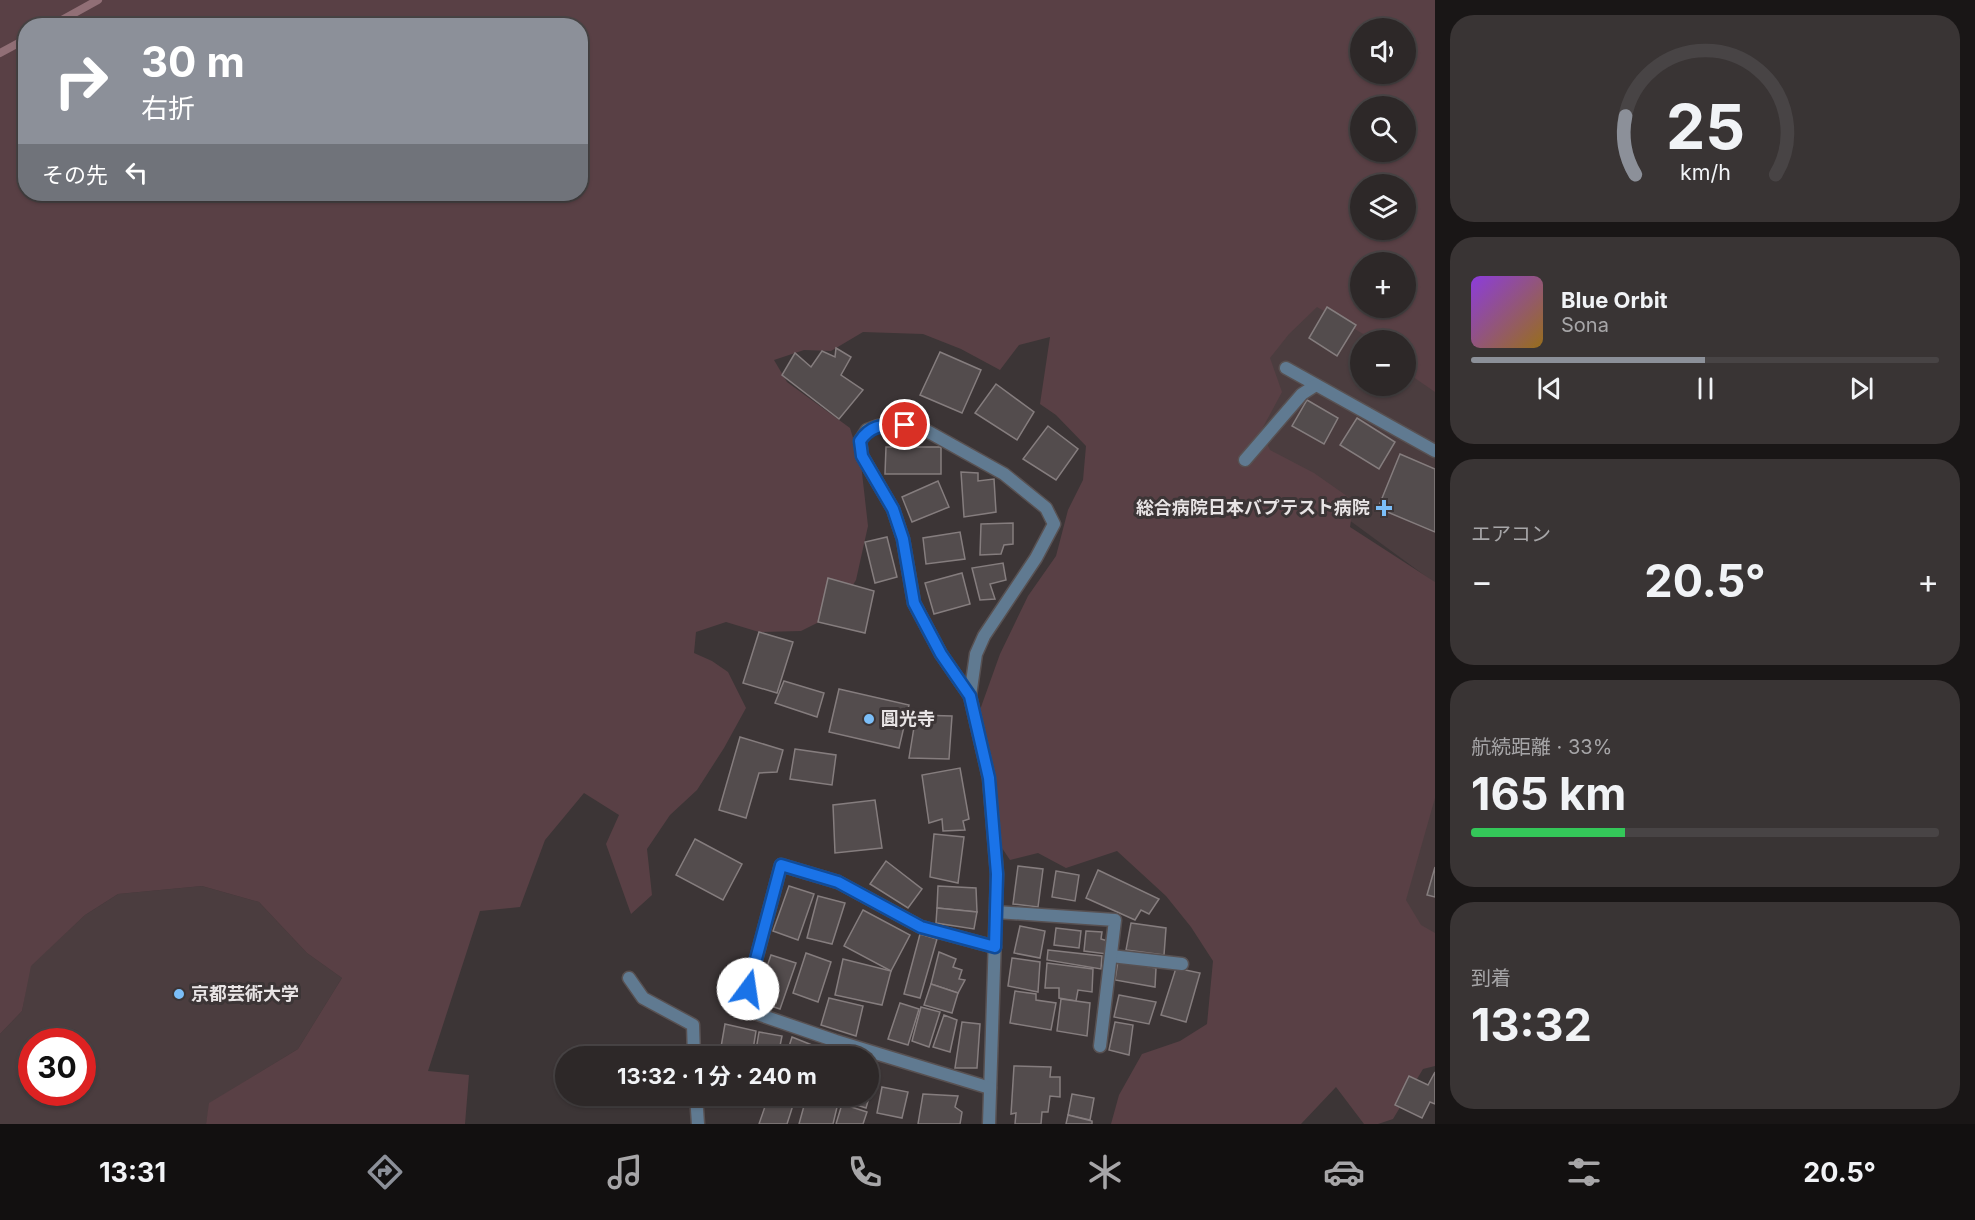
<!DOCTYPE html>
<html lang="ja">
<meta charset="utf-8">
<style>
:root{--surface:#2d2828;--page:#393434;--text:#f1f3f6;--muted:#a7a6a8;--line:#484445;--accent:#8c9099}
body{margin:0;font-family:Inter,"Noto Sans JP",sans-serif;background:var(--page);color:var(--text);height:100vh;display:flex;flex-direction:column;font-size:22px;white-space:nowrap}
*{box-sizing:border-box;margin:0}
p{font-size:20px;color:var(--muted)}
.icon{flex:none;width:33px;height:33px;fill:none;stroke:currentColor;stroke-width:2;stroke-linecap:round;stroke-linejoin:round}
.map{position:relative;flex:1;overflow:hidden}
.drawer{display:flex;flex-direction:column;gap:15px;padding:15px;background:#191616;width:540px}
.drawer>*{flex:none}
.hud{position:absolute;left:18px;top:18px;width:570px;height:183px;border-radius:24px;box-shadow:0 2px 4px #0004,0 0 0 2px var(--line);background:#8c9099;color:#fff;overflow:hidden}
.controls{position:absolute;left:1350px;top:18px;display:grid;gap:12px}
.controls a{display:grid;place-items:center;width:66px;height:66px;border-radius:50%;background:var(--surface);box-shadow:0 2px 4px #0004,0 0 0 2px var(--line);font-size:30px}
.speed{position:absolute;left:18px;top:1028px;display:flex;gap:12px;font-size:30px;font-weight:700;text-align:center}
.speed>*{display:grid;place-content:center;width:78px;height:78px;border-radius:50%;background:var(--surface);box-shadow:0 2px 4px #0004,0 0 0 2px var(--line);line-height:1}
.speed .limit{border:9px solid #d22;background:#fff;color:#111}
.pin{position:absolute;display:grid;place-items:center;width:51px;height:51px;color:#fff;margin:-26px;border:3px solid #fff;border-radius:50%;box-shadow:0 2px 6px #0007}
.me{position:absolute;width:66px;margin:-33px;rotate:14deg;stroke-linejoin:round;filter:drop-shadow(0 0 4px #0008)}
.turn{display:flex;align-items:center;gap:21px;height:126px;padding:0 24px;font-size:27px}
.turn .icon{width:78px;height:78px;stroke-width:2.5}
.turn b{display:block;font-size:42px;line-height:51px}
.then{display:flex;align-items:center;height:57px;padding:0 24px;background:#0003;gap:12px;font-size:22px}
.big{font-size:45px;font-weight:700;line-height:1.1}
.drawer .tile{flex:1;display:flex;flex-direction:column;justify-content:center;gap:9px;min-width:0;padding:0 21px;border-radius:24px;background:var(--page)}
.drawer .dial{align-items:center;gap:0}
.dial svg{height:156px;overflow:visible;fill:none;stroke:var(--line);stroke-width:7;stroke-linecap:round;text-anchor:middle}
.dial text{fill:var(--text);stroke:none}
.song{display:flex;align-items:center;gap:18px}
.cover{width:72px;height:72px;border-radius:9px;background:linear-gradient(135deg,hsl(270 70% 55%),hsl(40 70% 35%))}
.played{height:6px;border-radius:3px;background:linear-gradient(90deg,var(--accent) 50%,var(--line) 50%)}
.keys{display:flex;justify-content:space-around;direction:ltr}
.heat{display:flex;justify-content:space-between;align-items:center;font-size:33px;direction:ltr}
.charge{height:9px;border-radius:4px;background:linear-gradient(90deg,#34c759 33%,var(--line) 0)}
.trip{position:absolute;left:555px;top:1046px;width:324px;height:60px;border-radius:30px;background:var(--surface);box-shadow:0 2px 4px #0004,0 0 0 2px var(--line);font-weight:700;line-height:60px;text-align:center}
.dock{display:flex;height:96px;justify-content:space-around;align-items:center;background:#121010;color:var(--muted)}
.dock .icon{width:42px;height:42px}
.dock .selected{color:var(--accent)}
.dock b{font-size:27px;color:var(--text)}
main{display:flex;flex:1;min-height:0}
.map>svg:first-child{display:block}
.built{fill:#4b3d3f;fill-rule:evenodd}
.green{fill:#594045;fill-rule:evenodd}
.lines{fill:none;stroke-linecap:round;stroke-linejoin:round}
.stream{stroke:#916f76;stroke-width:8}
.building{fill:#534c4d;stroke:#857d7e;stroke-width:1.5}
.service-casing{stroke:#585152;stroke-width:15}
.minor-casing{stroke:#585152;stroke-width:15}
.service{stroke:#607a91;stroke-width:12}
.minor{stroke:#607a91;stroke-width:12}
.route-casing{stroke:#114b97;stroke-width:15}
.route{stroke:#1a73e8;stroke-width:10}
.poi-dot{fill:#7bbef8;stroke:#3c3536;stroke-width:2}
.labels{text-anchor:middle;stroke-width:6;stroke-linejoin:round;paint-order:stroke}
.poi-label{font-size:18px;font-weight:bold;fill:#e8e4e5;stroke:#3c3536;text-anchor:start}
</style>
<main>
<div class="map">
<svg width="1435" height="1124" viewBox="0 0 1435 1124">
<rect width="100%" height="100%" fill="#3c3536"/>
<!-- built -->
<g class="built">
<polygon points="1307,280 1397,340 1360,340 1360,386 1406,386 1406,347 1435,366 1435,583 1229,432"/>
<polygon points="1435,770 1435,957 1394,903"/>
<path d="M202,886l57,16 48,51 35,25 -44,71 -88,54 -4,21h-206v-90l22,-23 8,-45 55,-51 33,-21zM32,1041h50v51h-50z"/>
</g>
<!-- green -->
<path class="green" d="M0,0h1435v392l-29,-20v-32h-35l-6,-5 -48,-28 -28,27 -19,24 12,34 -21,39 9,19 44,23 40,28 -4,26 85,55v216l-29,102 15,25 14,8v133l-12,3 -30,50 -15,5h-14l-28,-37 -35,37h-190l8,-29 23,-41 38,-13 27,-17 6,-63 -22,-34 -25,-31 -49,-45 -51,17 -28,-15 -28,7 -14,-21 -20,-118 24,-67 28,-58 28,-40 12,-46 15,-30 3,-34 -30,-31 -16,-11 10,-67 -31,8 -19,25 -39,-21 -38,-15 -60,-2 -32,19 -27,-1 -30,10 13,22 63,46 11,36 7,62 -12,54 -21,34 -34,17 -42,1 -33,-10 -30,10 -2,21 18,8 16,11 18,36 -22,40 -27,42 -27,25 -23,34 5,46 -21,19 -25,-70 13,-29 -35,-22 -39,47 -25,67 -40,4 -52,160 41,4 -4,49h-259l3,-21 89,-54 44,-71 -35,-25 -48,-51 -57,-16 -84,8 -33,21 -54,51 -9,45 -22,23zM26,26h554v168h-554zM1360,28h46v46h-46zM1360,106h46v46h-46zM1360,184h46v46h-46zM1360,262h46v46h-46z"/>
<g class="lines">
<!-- stream -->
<g class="stream">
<polyline points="51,26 98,0"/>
<polyline points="0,53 26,39"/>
</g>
</g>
<!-- building -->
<g class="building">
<polygon points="1327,307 1356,325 1337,356 1309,338"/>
<polygon points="836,348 851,357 841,375 863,390 839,419 782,375 795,353 811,367 822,351 835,357"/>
<polygon points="940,352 981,370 962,413 920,395"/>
<polygon points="996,384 1034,412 1017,440 975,413"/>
<polygon points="1307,400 1338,418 1324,444 1292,426"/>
<polygon points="1357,418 1395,442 1379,469 1340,445"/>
<polygon points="1048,426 1078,449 1056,480 1023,459"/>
<polygon points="886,447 941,447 941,474 885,474"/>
<polygon points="1400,454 1435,469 1435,532 1378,508"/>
<polygon points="961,472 978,473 978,481 994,479 996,512 964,517"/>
<polygon points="938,481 949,507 912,522 902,497"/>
<polygon points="1013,523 1013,544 1004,545 1001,554 980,555 981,524"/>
<polygon points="960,532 965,559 926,564 923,538"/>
<polygon points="887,537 897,577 875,583 865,542"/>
<polygon points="1003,563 1006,580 990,584 995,599 980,600 972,568"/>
<polygon points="962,573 970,604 934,614 925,583"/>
<polygon points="828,578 874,591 865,633 818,622"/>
<polygon points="759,632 793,642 777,693 743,683"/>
<polygon points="784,681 824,693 817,717 775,703"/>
<polygon points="839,689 909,705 899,748 829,732"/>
<polygon points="916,715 952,716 949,759 909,758"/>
<polygon points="740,737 783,750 777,772 759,773 746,818 719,810"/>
<polygon points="795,749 836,755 832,785 790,779"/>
<polygon points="960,768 969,819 963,821 965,830 943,831 942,819 929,823 922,775"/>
<polygon points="875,800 882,848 835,853 833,805"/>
<polygon points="934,834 964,837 958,883 930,877"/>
<polygon points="695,839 742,864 723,900 676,875"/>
<polygon points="886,861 922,889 908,908 870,884"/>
<polygon points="1018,866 1043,869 1038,907 1013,904"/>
<polygon points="1435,867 1435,897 1427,895"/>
<polygon points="1098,870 1159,899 1149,914 1141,910 1135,920 1086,898"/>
<polygon points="1056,871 1079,875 1075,901 1052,897"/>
<polygon points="789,886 814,894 798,940 773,931"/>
<polygon points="938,886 976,888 977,912 937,908"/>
<polygon points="818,896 845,903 832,944 807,938"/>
<polygon points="937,908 977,912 974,929 936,923"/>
<polygon points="863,910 910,935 891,971 844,946"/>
<polygon points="1131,923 1166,928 1164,955 1126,950"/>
<polygon points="1020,926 1045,931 1040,958 1014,953"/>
<polygon points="1056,928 1081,931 1079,948 1054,945"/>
<polygon points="1086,931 1102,932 1101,939 1108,941 1107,954 1084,951"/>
<polygon points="920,934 937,939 920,998 904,994"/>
<polygon points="1048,950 1102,956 1101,969 1047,960"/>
<polygon points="939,952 956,959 953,967 962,970 959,979 965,980 958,993 931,984"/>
<polygon points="806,953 831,962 818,1002 793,993"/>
<polygon points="771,955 796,963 780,1009 755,1001"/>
<polygon points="1012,958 1040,962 1038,992 1008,986"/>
<polygon points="843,959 891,971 882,1005 835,995"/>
<polygon points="1118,961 1156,968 1155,987 1115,980"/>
<polygon points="1047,963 1093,969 1092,992 1078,990 1076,1001 1059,998 1059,988 1045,988"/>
<polygon points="1176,968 1200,973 1186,1022 1161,1015"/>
<polygon points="931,984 958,993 952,1013 924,1005"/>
<polygon points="1015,991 1036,994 1036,1000 1056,1003 1051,1030 1010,1023"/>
<polygon points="1119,995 1156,1002 1149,1024 1114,1017"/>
<polygon points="829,998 863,1006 856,1036 821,1025"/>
<polygon points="1061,999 1090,1003 1087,1036 1057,1031"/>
<polygon points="900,1003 919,1009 908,1045 888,1039"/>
<polygon points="921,1007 940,1012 929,1047 912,1041"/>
<polygon points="944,1015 957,1020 950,1052 933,1047"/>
<polygon points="962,1022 980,1024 977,1068 955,1068"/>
<polygon points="1115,1022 1133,1025 1129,1055 1109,1050"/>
<polygon points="725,1024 756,1031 752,1056 726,1056 727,1049 721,1047"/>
<polygon points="759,1032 782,1036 778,1056 755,1056"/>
<polygon points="792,1037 822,1049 820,1056 786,1056"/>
<polygon points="1014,1066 1051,1067 1050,1077 1060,1077 1060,1097 1050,1096 1048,1112 1042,1112 1041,1124 1015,1124 1016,1113 1011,1114"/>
<polygon points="868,1067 877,1070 866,1108 841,1100 842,1095 868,1095"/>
<polygon points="1435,1072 1435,1104 1430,1102 1422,1118 1395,1105 1409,1076 1428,1085"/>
<polygon points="882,1087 908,1092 902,1118 877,1113"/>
<polygon points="923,1094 958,1096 955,1107 962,1112 960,1124 918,1124"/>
<polygon points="1072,1094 1094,1098 1090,1120 1068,1115"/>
<polygon points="769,1095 794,1102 787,1124 759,1124"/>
<polygon points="807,1095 838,1103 833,1124 799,1124"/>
<polygon points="842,1104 867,1112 863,1124 836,1124"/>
<polygon points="1068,1115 1092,1121 1092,1124 1066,1124"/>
</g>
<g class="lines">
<!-- service casing -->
<g class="service-casing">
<g id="service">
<polyline points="1111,956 1182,964"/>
<polyline points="629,978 643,998 693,1025 694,1056"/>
<polyline points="696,1095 698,1124"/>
</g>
</g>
<!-- minor casing -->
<g class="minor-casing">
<g id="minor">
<polyline points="1286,368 1435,451"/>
<polyline points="1245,460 1302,394 1316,385"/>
<polyline points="970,696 976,654 984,636 1036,558 1054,524 1046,508 1004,474 927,431 905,425 878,426 867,430 860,441 862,456 893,509 903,539 914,603 941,654 970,696 989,778 997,874 989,1124"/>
<polyline points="996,912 1115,920 1100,1046"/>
<polyline points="990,1088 836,1041 743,1009 781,865 838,882 921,927 995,947"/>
</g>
</g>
<!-- service -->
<use href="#service" class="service"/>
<!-- minor -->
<use href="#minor" class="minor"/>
</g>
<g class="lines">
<!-- route casing -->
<g class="route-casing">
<path id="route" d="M748,989l33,-124 57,17 83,45 74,20 2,-73 -8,-96 -19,-82 -29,-42 -27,-51 -11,-64 -10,-30 -31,-53 -2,-15c12,-18 24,-15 45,-16"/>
</g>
<!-- route -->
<use href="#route" class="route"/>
</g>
<!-- markers -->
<g class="poi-dot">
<path d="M1381 499h6v6h6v6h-6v6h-6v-6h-6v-6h6z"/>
<circle cx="869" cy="719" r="6"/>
<circle cx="179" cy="994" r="6"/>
</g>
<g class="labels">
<!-- poi labels -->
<g class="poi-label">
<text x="1370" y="514" text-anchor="end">総合病院日本バプテスト病院</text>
<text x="881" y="725">圓光寺</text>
<text x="191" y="1000">京都芸術大学</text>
</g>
</g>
</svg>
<div class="controls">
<a><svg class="icon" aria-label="sound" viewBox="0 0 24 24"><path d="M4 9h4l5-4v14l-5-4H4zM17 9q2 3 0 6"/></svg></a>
<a><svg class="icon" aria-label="search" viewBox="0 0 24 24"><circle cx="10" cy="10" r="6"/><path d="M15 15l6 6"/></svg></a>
<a><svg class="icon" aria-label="layers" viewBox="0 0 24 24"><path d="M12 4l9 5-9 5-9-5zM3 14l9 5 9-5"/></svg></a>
<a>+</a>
<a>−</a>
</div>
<div class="speed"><div class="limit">30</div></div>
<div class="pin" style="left:905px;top:425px;background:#d93025"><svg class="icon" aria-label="arrive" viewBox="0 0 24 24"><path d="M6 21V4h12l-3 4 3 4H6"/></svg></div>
<svg class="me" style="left:748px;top:989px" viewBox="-20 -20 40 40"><circle r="19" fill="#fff"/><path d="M0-13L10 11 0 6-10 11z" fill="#1a73e8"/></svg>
<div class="trip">13:32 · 1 分 · 240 m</div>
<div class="hud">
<div class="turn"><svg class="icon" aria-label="right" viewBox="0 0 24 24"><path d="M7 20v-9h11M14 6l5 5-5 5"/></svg><div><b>30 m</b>右折</div></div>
<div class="then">その先<svg class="icon" aria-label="left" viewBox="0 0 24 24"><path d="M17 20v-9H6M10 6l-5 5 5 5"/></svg></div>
</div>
</div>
<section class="drawer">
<div class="tile dial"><svg viewBox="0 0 100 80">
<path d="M14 69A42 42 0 1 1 86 69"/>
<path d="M14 69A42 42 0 0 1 9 39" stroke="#8c9099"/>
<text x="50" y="56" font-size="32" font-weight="700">25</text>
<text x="50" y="72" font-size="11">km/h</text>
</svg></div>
<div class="tile">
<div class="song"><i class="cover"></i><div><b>Blue Orbit</b><p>Sona</p></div></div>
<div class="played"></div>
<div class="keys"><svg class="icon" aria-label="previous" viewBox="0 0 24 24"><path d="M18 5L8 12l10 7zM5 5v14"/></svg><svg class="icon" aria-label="pause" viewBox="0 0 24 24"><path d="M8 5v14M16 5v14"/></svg><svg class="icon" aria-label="next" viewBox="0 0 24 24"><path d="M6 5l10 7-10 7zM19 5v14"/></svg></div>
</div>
<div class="tile"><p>エアコン</p>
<div class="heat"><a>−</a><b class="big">20.5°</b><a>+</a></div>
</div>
<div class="tile"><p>航続距離 · 33%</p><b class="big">165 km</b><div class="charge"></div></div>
<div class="tile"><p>到着</p><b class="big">13:32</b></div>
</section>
</main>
<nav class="dock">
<b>13:31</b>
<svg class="icon selected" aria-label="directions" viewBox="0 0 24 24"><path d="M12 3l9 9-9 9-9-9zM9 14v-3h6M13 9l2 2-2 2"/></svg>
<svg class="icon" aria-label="music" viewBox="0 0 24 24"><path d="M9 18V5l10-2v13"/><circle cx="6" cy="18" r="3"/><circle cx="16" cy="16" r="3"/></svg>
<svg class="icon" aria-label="phone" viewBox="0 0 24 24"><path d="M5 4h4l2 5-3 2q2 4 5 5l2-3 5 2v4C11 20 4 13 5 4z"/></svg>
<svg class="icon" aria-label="climate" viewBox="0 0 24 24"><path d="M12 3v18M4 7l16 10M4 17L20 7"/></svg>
<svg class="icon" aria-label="car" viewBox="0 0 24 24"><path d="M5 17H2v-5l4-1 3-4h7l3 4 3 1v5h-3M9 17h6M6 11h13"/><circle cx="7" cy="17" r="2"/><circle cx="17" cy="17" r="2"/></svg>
<svg class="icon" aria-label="filters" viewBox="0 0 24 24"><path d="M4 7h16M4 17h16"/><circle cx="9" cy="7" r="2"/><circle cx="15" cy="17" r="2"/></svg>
<b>20.5°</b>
</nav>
